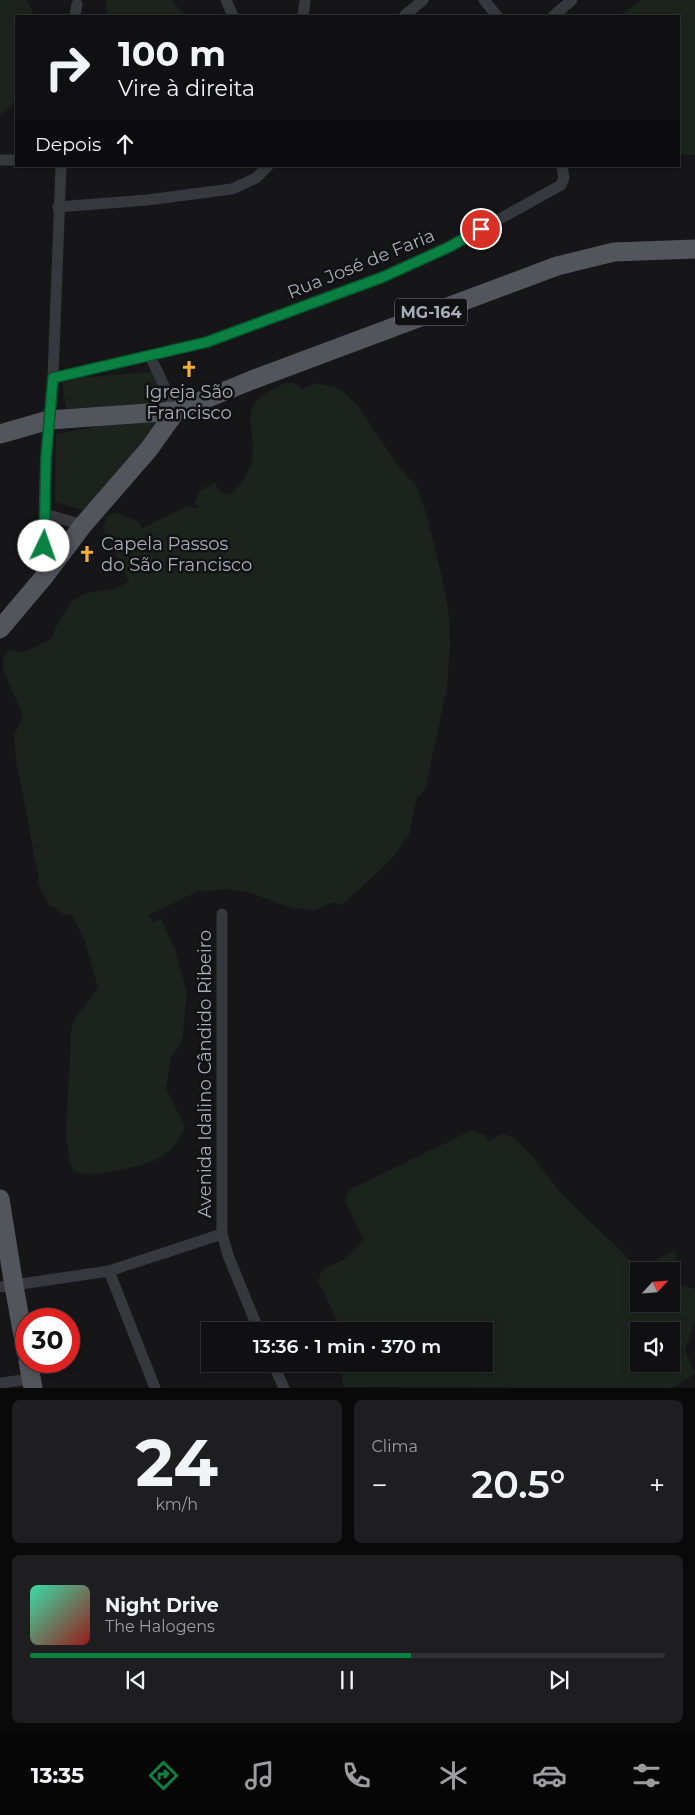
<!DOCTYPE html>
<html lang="pt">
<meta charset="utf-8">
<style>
:root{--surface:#101012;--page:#1e1e20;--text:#f1f3f6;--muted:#9c9d9f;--line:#303032;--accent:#0b8043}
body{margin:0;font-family:Montserrat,sans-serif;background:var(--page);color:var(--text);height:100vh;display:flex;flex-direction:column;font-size:19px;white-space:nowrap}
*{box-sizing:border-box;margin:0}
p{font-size:16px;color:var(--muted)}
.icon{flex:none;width:28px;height:28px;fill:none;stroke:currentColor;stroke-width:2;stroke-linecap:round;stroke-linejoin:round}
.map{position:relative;height:1388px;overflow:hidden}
.details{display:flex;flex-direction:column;gap:12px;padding:12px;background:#09090a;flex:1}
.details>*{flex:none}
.guide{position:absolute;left:15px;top:15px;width:665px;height:152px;border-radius:0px;box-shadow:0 2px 8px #0003,0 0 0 1px var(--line);background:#101012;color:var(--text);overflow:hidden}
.needle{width:32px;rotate:64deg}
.buttons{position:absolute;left:630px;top:1262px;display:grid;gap:10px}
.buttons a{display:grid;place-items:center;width:50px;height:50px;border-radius:0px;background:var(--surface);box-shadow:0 2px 8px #0003,0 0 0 1px var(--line);font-size:25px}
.speed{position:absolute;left:15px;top:1308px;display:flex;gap:10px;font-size:25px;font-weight:700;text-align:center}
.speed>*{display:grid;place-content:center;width:65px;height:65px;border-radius:50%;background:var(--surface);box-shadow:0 2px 8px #0003,0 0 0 1px var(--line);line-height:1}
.speed .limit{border:8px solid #d22;background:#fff;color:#111}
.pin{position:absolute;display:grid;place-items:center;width:42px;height:42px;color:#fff;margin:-21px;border:2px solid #fff;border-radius:50%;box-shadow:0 1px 5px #0007}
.me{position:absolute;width:55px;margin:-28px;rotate:3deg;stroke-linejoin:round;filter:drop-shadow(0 0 4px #0008)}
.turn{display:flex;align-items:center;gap:18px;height:105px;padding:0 20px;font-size:22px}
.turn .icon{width:65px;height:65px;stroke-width:2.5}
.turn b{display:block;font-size:35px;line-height:42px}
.then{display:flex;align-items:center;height:48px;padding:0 20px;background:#0003;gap:10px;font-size:19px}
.big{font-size:38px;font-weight:600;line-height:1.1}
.details .widget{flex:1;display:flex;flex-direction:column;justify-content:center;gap:8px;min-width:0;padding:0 18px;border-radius:8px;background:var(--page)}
.details .dial{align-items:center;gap:0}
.dial b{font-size:65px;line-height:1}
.song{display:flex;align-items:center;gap:15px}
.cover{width:60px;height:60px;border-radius:8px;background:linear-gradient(135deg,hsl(160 70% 55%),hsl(0 70% 35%))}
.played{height:5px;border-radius:2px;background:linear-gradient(90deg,var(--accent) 60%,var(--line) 60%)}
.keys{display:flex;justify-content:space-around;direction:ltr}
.heat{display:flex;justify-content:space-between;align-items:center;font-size:28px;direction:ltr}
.details .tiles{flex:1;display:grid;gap:12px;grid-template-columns:1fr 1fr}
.widget:last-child{grid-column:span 2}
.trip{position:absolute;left:201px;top:1322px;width:292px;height:50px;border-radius:0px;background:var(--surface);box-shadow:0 2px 8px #0003,0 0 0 1px var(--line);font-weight:600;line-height:50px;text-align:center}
.menu{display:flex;height:80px;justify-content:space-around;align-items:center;background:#060607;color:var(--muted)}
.menu .icon{width:35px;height:35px}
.menu .current{color:var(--accent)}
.menu b{font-size:22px;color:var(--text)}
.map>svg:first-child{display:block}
.green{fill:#1c231d;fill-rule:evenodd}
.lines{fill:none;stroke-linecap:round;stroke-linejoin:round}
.street{stroke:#37383d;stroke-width:11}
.primary{stroke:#53555c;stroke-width:19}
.route-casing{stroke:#07532c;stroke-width:12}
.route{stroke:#0b8043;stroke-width:9}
.labels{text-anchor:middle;stroke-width:5;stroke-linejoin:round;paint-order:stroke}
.shield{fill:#111113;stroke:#7b7e86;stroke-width:1}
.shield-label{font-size:16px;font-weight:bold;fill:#a8adb8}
.street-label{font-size:18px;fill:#a8adb8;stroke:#111113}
.poi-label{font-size:18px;fill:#a8adb8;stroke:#111113}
</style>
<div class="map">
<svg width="695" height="1388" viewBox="0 0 695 1388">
<rect width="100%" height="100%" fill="#161618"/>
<!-- green -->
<g class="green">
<polygon points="0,0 27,0 32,10 33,16 16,16 16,93 12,106 0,115"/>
<polygon points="106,0 172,0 185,16 107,16"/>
<polygon points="642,0 695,0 695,155 679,155 679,16 619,16"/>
<polygon points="152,372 170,409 67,417 62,379"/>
<path d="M285,383h10l7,6 15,-6 23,6 18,17 41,61 18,20 10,29 18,74 4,26 1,27 -3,45 -22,102 -8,7 -8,38 -14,20 -36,35 -6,3 -1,3 -11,9 -8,-3 -18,8 -22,-2 -45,-16 -23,-3 -28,3 -48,23 4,8 8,-4 14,31 12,43 -5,49 -11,15 -5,31 19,39c-12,34 -41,38 -73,44 -16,2 -23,6 -38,0l-4,-7 -4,-27 5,-107 4,-12 23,-30 -14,-50 -12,-23 -9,-1 -8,-7h-5l-12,-23 1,-4 -23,-121 -2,-24 9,-19 -20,-47v-9l3,-7 7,-3 9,3 30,-14 4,-12 16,-26 15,-8 27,-4 15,-7 -26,-54 4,-12 8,-3 23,8 4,7 46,-22 11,3 -4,-7 5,-11 15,-8 4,8 11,4c15,-12 24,-32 23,-51 0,-14 -7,-30 3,-42 7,-8 19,-14 29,-19z"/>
<polygon points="165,414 86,511 55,502 56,434"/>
<path d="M472,1130l12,4 4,7 15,-7 12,4 18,19 27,35 72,70 11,4 31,-15 4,7 -8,4 12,23 11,4 2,-1v32l-10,30 10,24 -22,14 -330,-1 -1,-23h143v-33h-145v-4l-22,-46 4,-11 23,-11 19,-19 -19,-39 4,-11zM639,1271h32v33h-32zM639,1331h32v33h-32z"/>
</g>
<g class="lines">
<!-- street -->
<g class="street">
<polyline points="226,0 233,16"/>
<polyline points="484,0 497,16"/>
<polyline points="75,16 77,4"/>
<polyline points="303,16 305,0"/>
<polyline points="404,16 423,0"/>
<polyline points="553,16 572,0"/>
<polyline points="0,160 16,160"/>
<polyline points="58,207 147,200 232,189 256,178 268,166"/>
<polyline points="150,356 176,411"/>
<polyline points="53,378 207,342 383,277 449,247 561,185 564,178 562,166"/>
<polyline points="45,514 83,525"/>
<polyline points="43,576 46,458 53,378 61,166"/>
<polyline points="222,914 222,1234 229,1258 259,1331"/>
<polyline points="109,1271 155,1388"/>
<polyline points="0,1287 109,1271 222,1234"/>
<polyline points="273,1364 284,1388"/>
<polyline points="0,1383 31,1379"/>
</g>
<!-- primary -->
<g class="primary">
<polyline points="0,434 49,420 176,411"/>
<polyline points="0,629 43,578 83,525 149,449 176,411 252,380 557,266 614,252 695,249"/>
<polyline points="0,1199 14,1286 26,1352"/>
<polyline points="28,1361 33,1388"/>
</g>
</g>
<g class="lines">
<!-- route casing -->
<g class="route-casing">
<polyline id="route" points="44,546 46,458 53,378 207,342 383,277 449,247 481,229"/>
</g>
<!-- route -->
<use href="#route" class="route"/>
</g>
<!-- icons -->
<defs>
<g id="church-bare" transform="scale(1.35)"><path d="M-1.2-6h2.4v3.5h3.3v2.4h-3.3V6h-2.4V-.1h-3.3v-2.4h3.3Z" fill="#f2b134" stroke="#111113" stroke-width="2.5" paint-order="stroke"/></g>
</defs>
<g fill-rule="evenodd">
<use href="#church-bare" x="189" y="369"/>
<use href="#church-bare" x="87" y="554"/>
</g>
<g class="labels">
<!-- shield labels -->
<rect class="shield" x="395" y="298.5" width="72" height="27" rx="4"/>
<g class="shield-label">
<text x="431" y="318">MG-164</text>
</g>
<!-- street labels -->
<g class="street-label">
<text transform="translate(361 264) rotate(-22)" y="6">Rua José de Faria</text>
<text transform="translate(205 1074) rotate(-90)" y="6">Avenida Idalino Cândido Ribeiro</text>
</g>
<!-- poi labels -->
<g class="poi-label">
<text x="189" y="398">Igreja São<tspan x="189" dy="21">Francisco</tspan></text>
<text x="101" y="550" text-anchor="start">Capela Passos<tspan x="101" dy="21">do São Francisco</tspan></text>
</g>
</g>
</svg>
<div class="buttons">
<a><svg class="needle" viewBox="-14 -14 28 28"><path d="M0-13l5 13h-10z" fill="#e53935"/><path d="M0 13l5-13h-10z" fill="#9c9d9f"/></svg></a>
<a><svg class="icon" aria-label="sound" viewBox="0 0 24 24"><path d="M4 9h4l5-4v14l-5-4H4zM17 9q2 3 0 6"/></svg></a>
</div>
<div class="speed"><div class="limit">30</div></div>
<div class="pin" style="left:481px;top:229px;background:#d93025"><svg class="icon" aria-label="arrive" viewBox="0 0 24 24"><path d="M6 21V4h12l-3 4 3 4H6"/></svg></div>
<svg class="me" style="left:44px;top:546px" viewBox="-20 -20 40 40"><circle r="19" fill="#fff"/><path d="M0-13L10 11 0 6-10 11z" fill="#0b8043"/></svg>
<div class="trip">13:36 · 1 min · 370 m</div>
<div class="guide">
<div class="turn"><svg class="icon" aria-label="right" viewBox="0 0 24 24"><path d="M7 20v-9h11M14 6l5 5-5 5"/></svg><div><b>100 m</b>Vire à direita</div></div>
<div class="then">Depois<svg class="icon" aria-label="ahead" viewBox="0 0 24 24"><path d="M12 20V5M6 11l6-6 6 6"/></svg></div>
</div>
</div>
<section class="details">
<div class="tiles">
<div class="widget dial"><b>24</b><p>km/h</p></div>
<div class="widget"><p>Clima</p>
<div class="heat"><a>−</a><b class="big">20.5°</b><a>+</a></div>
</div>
<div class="widget">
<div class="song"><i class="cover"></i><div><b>Night Drive</b><p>The Halogens</p></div></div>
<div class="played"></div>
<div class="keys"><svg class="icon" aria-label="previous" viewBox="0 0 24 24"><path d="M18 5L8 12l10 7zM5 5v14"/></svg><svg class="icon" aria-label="pause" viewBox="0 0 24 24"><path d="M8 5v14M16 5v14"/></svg><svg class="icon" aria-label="next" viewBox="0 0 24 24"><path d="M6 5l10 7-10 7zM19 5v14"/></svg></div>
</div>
</div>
</section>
<nav class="menu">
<b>13:35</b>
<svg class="icon current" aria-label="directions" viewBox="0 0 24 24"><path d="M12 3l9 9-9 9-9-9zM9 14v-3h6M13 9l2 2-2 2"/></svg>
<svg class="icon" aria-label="music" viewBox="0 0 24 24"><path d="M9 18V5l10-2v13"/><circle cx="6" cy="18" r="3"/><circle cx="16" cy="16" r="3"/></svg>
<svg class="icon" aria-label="phone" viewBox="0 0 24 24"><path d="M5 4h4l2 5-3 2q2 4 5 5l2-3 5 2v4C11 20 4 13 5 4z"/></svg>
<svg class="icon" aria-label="climate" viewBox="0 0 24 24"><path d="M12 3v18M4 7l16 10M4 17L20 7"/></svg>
<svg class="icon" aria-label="car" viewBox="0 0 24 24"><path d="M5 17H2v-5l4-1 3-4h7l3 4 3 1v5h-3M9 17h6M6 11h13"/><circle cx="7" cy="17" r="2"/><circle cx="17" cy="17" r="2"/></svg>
<svg class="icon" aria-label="filters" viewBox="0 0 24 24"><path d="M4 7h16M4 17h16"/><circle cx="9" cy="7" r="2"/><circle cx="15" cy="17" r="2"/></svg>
</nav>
